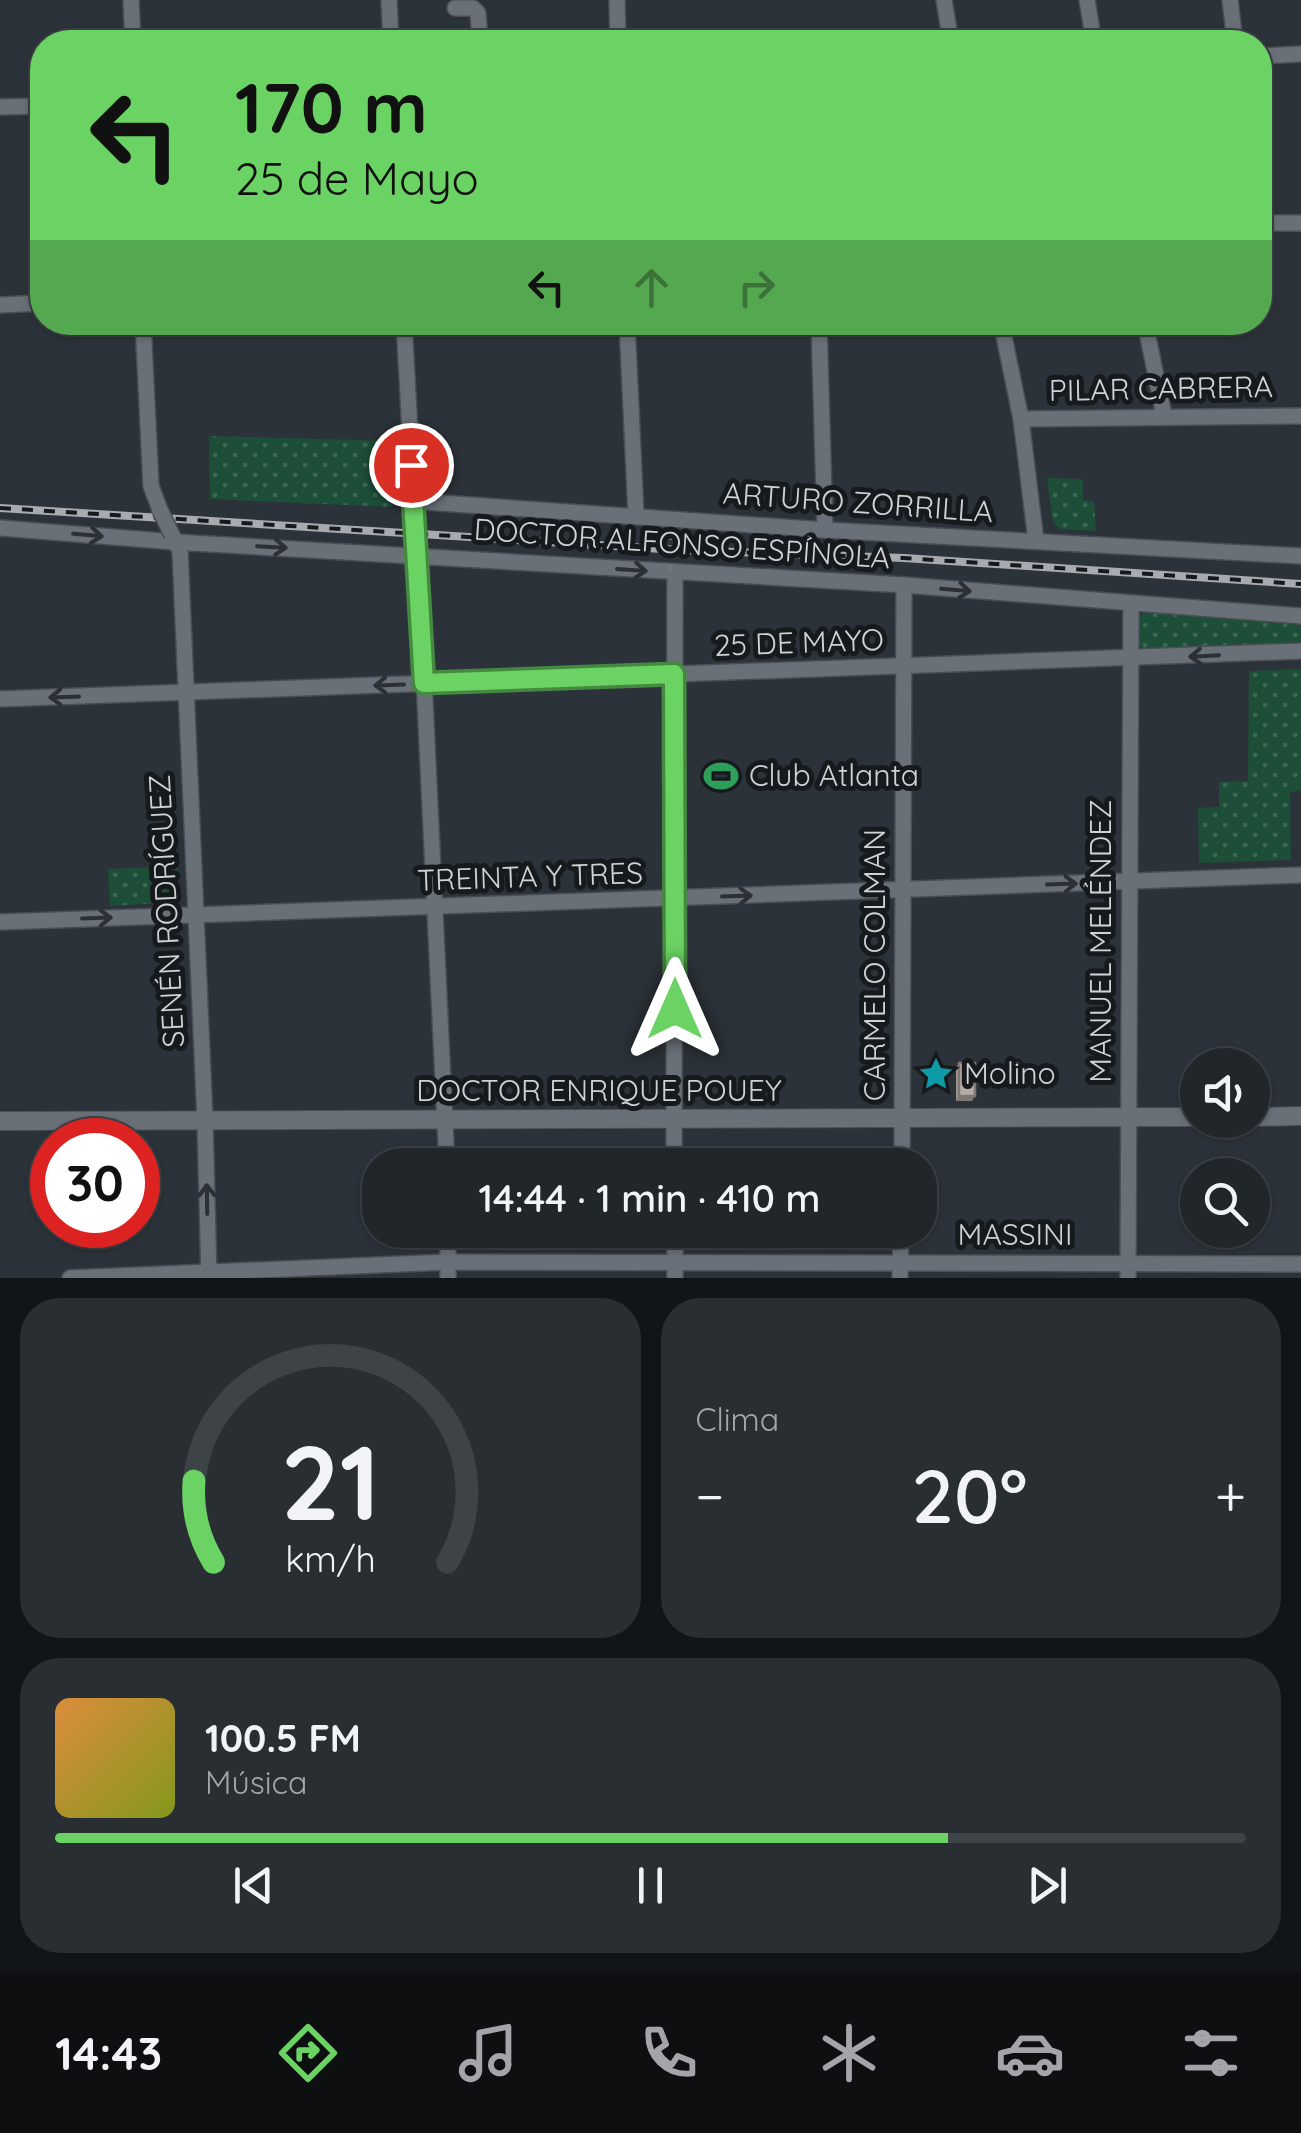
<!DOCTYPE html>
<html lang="es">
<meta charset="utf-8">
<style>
:root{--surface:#21262b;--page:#292e33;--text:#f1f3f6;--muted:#a2a5a9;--line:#3e4347;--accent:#6ad363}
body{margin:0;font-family:Quicksand,sans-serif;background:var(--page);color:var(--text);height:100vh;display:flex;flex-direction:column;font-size:38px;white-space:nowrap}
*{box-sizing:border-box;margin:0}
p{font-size:32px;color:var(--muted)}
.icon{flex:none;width:55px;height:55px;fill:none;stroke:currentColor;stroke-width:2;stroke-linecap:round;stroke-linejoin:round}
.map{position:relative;height:1278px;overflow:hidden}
.details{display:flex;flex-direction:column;gap:20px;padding:20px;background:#121518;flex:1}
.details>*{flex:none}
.top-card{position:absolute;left:30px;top:30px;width:1242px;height:305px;border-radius:40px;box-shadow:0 2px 8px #0004,0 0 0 2px var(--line);background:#6ad363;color:#111;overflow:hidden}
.tools{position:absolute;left:1180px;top:1048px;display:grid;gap:20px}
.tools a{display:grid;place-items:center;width:90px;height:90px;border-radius:50%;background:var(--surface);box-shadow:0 2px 8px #0004,0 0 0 2px var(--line);font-size:50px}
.speed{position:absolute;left:30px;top:1118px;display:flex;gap:20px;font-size:50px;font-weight:700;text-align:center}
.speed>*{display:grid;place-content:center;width:130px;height:130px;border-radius:50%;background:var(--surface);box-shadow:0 2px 8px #0004,0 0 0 2px var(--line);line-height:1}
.speed .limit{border:15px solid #d22;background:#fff;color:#111}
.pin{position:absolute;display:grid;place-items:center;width:85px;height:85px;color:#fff;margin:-42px;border:5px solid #fff;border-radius:50%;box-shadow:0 2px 10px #0007}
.me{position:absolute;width:110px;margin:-55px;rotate:0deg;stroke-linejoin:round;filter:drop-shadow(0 0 8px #0008)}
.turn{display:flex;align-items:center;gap:35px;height:210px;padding:0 40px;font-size:45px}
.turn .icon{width:130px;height:130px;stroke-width:2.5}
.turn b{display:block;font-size:70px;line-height:85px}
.lanes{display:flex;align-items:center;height:95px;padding:0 40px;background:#0003;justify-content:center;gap:50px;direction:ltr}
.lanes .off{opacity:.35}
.big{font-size:75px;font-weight:600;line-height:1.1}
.details .tile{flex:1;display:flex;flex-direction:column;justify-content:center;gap:15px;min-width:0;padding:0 35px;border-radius:40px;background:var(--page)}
.details .dial{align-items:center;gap:0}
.dial svg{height:260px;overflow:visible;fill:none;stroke:var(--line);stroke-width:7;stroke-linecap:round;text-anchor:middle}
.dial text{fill:var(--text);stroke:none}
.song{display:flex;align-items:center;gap:30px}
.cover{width:120px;height:120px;border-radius:15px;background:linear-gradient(135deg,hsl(30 70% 55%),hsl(70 70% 35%))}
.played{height:10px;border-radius:5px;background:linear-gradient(90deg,var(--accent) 75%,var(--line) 75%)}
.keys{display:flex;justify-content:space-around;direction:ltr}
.heat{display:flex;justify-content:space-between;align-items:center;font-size:55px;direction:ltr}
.details .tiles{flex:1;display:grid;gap:20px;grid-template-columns:1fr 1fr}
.tile:last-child{grid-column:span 2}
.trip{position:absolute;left:362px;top:1148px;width:575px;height:100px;border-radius:40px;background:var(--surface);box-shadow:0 2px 8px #0004,0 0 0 2px var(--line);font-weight:600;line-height:100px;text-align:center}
.tab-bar{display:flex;height:160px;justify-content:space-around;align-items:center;background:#0d0f11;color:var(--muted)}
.tab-bar .icon{width:70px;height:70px}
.tab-bar .active{color:var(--accent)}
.tab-bar b{font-size:45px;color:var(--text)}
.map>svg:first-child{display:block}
.grass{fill:url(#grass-dots)}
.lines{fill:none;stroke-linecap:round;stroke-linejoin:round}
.minor-casing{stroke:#484e53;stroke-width:18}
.tertiary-casing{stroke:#484e53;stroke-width:20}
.minor{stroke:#697078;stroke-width:15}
.tertiary{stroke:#697078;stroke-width:18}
.rail-casing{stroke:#a7abb0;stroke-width:8}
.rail{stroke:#171a1d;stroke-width:4;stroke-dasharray:11;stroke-linecap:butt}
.minor-bridge-casing{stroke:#484e53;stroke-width:18;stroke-linecap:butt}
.path-bridge{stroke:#757a80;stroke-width:2.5;stroke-dasharray:8 8;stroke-linecap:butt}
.minor-bridge{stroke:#697078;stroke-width:15}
.wall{fill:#9d9490}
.shaded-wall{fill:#807875}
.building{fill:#b7aca7;stroke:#807875;stroke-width:2.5}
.oneway{stroke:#2c3034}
.route-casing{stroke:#458940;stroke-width:25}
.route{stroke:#6ad363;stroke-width:18}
.labels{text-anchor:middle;stroke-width:10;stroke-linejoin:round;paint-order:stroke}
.street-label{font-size:30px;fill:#ced2d6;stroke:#171a1d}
.poi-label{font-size:30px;fill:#ced2d6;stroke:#171a1d;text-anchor:start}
</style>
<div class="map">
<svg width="1301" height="1278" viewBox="0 0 1301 1278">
<defs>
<pattern id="grass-dots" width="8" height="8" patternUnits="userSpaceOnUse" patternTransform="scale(2.5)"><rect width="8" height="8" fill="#1d4e38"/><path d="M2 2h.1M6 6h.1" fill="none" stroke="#3d6754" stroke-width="1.8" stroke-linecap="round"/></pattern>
</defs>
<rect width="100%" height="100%" fill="#2c3239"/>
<!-- grass -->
<g class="grass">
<polygon points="209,436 391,441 392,507 210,499"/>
<polygon points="1047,478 1083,479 1083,500 1094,501 1096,531 1060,529 1053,522"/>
<polygon points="1144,612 1301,622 1301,646 1143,650 1139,645 1139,617"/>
<polygon points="1301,669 1301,791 1290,792 1291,860 1199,863 1198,808 1219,807 1219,782 1248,781 1249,671"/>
<polygon points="178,866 178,902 110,906 108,869"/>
</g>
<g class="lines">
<!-- minor casing -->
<g class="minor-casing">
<g id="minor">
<polyline points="131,0 133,42"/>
<polyline points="389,0 391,42"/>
<polyline points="617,0 618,42"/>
<polyline points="944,0 951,42"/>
<polyline points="1087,0 1094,42"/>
<polyline points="1230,0 1235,42"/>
<polyline points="455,8 473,8 478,13 480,42"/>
<polyline points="1260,56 1301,54"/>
<polyline points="0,107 42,106"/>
<polyline points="1260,223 1301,223"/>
<polyline points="0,305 42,303"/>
<polyline points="143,322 151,486 160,510"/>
<polyline points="404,322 415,523"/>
<polyline points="627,322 636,515"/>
<polyline points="819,322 825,530"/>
<polyline points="1001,322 1021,419 1036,541"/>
<polyline points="1145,322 1164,416"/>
<polyline points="1021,419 1301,416"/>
<polyline points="412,501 825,530 1301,556"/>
<polyline points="0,528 175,542 904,585 1301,616"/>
<polyline points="172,535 180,551 205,1120 209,1278"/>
<polyline points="418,553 447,1165"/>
<polyline points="0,699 1301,651"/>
<polyline points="0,922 1301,875"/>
<polyline points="674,1165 675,573"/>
<polyline points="902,1165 904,585"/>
<polyline points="448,1230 448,1278"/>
<polyline points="675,1230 675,1278"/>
<polyline points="70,1278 448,1262 1301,1264"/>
<polyline points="900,1278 901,1230"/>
<polyline points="1128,1278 1131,604"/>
</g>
</g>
<!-- tertiary casing -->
<g class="tertiary-casing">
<g id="tertiary">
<polyline points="1252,1117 1301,1116"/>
<polyline points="0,1121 1198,1117"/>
</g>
</g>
<!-- minor -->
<use href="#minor" class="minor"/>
<!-- tertiary -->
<use href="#tertiary" class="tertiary"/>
<!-- rail casing -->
<g class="rail-casing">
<polyline id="rail" points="0,508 679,550 904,558 1301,584"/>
</g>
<!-- rail -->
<use href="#rail" class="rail"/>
<!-- minor-bridge casing -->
<g class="minor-bridge-casing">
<g id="minor-bridge">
<polyline points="160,510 172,535"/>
<polyline points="415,523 418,553"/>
</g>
</g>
<!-- path-bridge -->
<polyline class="path-bridge" points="670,572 671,532"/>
<!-- minor-bridge -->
<use href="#minor-bridge" class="minor-bridge"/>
</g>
<!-- wall -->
<polygon class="wall" points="959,1063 972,1101 956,1101 956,1068"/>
<!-- shaded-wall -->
<polygon class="shaded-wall" points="959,1096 975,1096 972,1101 956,1101"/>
<!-- building -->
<rect class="building" x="959" y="1063" width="16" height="33"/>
<!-- one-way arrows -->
<defs><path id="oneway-shaft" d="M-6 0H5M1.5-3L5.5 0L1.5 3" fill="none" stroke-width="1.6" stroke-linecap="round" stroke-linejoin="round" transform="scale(2.5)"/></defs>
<g class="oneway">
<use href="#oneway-shaft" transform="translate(88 535) rotate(5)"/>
<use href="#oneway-shaft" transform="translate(272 547) rotate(3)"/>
<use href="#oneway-shaft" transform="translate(632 570) rotate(4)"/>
<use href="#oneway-shaft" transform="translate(956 590) rotate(5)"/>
<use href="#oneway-shaft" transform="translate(1204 656) rotate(177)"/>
<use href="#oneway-shaft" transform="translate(389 685) rotate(178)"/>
<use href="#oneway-shaft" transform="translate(64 697) rotate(178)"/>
<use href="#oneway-shaft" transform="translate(1062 884) rotate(-2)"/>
<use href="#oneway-shaft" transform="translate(737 896) rotate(-2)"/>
<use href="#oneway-shaft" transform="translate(97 918) rotate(-2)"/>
<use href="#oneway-shaft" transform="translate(207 1199) rotate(-91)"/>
</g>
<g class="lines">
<!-- route casing -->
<g class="route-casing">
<polyline id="route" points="411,465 424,683 674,674 675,1009"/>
</g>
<!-- route -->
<use href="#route" class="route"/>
</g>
<!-- icons -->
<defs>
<g id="stadium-bare" transform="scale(2.7)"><path d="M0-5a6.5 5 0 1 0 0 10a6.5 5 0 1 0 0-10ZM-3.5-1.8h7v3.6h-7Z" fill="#2e9e5b" stroke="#171a1d" stroke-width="2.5" paint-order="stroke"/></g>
<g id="sight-bare" transform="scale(2.7)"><path d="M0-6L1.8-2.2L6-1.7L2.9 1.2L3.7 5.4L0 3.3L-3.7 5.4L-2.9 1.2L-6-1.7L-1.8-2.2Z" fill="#0f9aa8" stroke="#171a1d" stroke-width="2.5" paint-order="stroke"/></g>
</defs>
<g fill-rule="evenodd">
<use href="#stadium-bare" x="721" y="776"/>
<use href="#sight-bare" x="936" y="1074"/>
</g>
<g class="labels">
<!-- street labels -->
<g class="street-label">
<text transform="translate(1161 389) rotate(-1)" y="10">PILAR CABRERA</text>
<text transform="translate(858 503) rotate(4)" y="10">ARTURO ZORRILLA</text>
<text transform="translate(682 544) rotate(4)" y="10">DOCTOR ALFONSO ESPÍNOLA</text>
<text transform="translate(799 643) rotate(-2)" y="10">25 DE MAYO</text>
<text transform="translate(530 877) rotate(-2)" y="10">TREINTA Y TRES</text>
<text transform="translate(167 911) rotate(-93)" y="10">SENÉN RODRÍGUEZ</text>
<text transform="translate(1101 941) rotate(-90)" y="10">MANUEL MELÉNDEZ</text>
<text transform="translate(875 965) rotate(-90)" y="10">CARMELO COLMAN</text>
<text x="599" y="1101">DOCTOR ENRIQUE POUEY</text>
<text x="1015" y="1245">MASSINI</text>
</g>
<!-- poi labels -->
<g class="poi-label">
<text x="749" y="786">Club Atlanta</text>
<text x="964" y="1084">Molino</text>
</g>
</g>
</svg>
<div class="tools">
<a><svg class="icon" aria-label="sound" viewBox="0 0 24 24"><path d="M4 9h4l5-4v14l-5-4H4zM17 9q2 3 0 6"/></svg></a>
<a><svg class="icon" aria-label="search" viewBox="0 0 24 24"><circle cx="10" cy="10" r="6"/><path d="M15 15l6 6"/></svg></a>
</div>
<div class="speed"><div class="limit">30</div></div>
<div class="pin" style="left:411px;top:465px;background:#d93025"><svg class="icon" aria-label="arrive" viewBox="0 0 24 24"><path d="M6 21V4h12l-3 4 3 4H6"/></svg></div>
<svg class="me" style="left:675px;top:1009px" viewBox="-20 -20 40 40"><path d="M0-17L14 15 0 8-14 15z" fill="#6ad363" stroke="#fff" stroke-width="4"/></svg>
<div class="trip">14:44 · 1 min · 410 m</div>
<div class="top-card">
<div class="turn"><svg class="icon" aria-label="left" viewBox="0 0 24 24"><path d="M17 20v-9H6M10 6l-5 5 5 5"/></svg><div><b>170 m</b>25 de Mayo</div></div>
<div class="lanes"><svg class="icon" aria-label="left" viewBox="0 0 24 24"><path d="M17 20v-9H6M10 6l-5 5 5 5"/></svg><svg class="icon off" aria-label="ahead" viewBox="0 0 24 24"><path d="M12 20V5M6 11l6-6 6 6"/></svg><svg class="icon off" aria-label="right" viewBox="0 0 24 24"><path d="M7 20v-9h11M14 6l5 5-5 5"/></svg></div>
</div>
</div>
<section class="details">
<div class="tiles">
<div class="tile dial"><svg viewBox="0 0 100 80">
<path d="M14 69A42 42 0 1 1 86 69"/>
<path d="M14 69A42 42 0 0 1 8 44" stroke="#6ad363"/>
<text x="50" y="56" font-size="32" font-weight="700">21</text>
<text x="50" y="72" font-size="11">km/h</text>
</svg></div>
<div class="tile"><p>Clima</p>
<div class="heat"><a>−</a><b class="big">20°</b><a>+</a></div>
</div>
<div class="tile">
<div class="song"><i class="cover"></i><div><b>100.5 FM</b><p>Música</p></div></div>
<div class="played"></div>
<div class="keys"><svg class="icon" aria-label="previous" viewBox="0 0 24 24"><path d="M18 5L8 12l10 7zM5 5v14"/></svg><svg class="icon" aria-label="pause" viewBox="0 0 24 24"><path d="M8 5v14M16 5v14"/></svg><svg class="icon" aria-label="next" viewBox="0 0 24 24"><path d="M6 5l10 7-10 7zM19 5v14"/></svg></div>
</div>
</div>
</section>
<nav class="tab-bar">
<b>14:43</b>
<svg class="icon active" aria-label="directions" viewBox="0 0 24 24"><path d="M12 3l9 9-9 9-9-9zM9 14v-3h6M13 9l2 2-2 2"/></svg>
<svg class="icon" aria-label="music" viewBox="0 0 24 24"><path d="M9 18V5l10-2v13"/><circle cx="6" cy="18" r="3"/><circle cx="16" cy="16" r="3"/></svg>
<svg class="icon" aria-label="phone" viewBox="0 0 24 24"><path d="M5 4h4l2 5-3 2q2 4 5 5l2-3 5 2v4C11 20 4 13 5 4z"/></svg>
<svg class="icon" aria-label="climate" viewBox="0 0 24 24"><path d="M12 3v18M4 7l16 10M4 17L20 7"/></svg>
<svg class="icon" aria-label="car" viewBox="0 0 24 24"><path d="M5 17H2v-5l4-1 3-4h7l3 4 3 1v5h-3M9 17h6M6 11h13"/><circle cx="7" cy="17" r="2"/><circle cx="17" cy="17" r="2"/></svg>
<svg class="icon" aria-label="filters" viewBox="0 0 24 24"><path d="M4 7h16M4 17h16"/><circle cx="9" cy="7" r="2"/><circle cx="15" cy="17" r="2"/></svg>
</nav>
